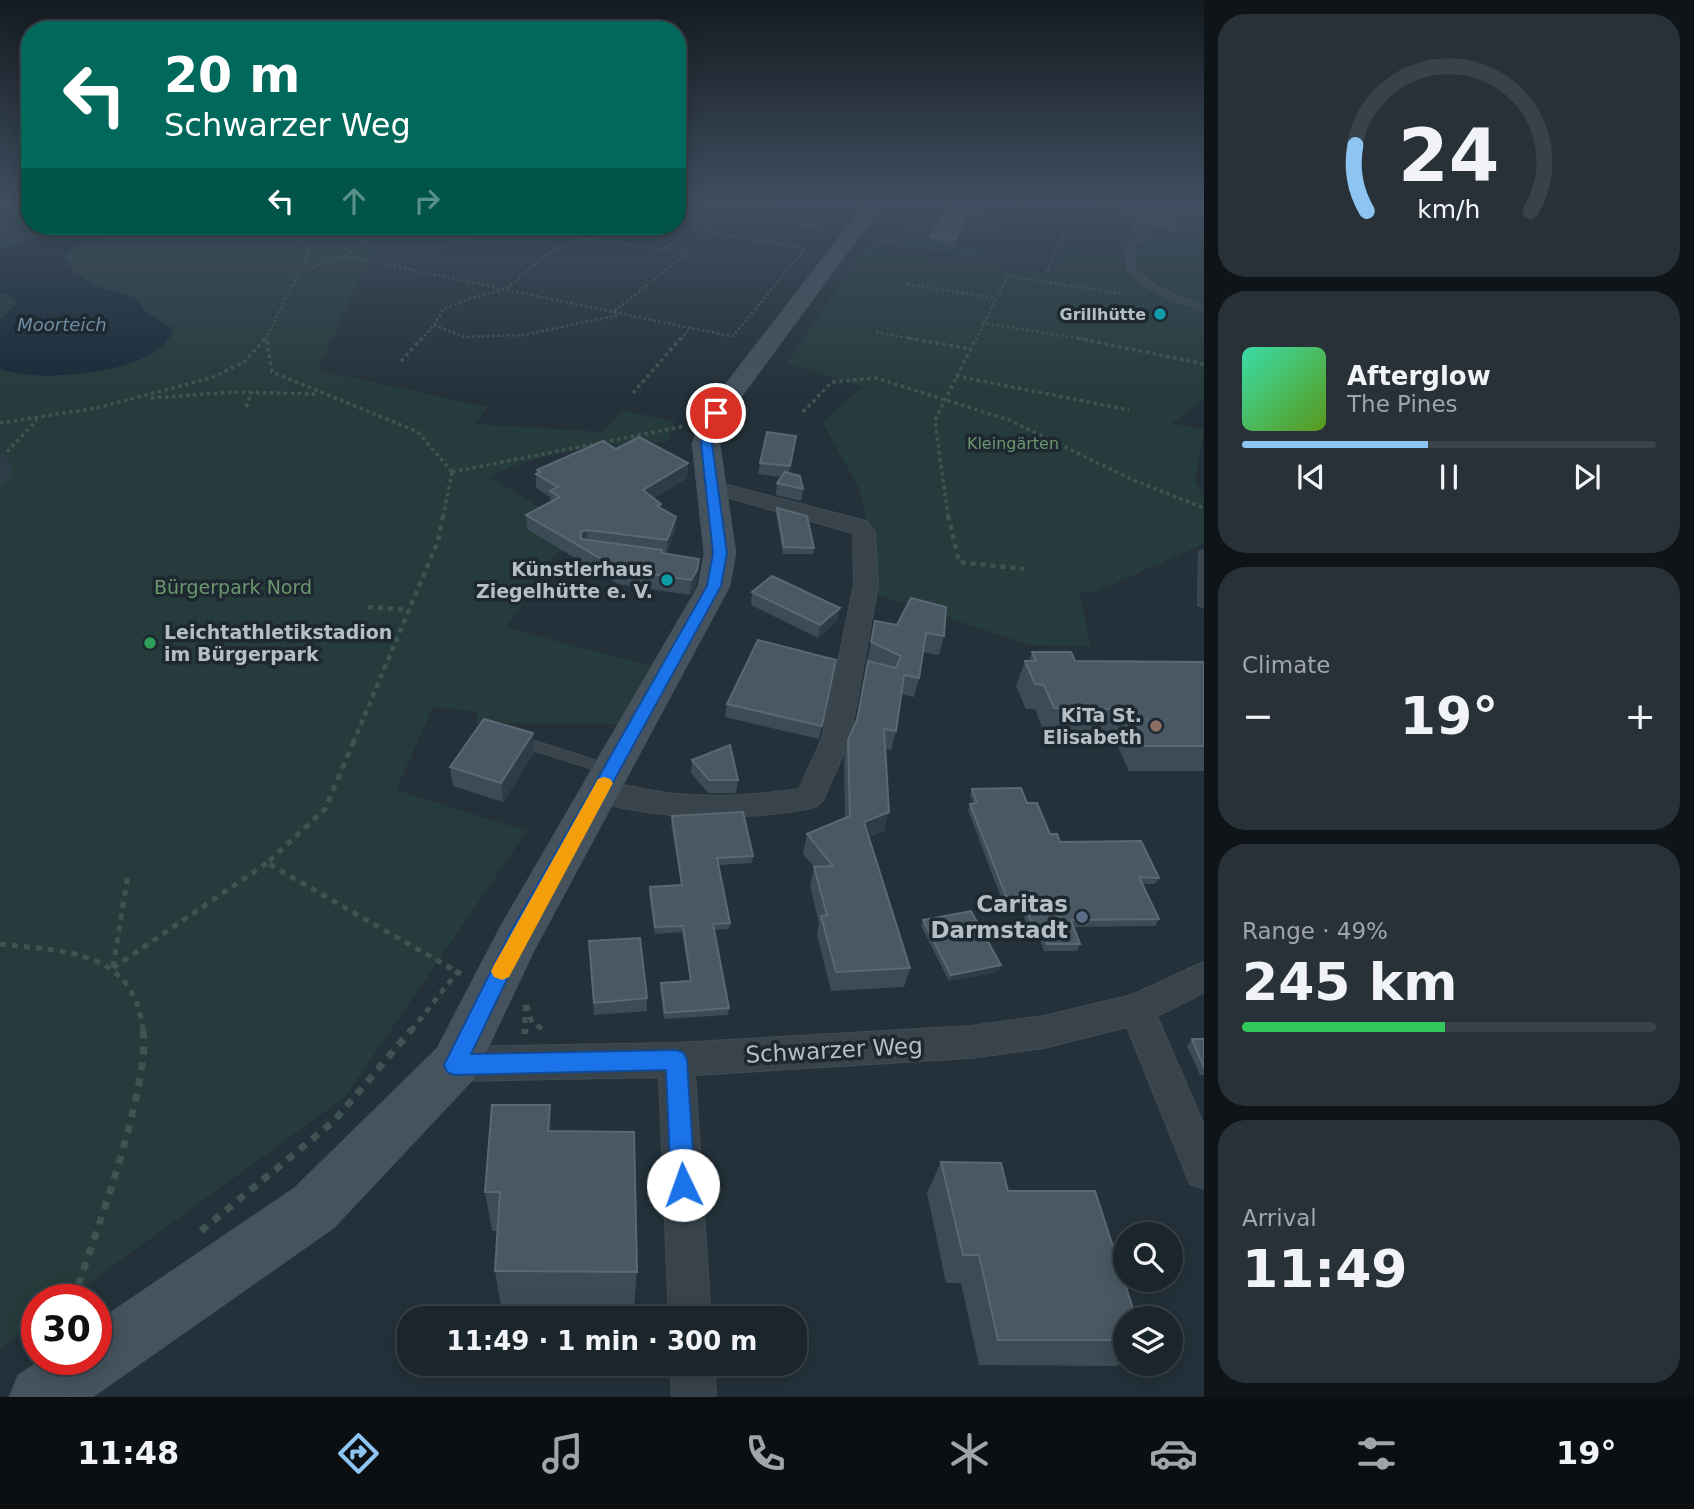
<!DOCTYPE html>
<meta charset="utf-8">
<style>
:root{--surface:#1b252c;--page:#283138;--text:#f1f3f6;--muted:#a0a5a9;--line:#394248;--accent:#8dc4f1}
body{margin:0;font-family:"DejaVu Sans",sans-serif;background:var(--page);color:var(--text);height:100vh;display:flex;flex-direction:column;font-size:26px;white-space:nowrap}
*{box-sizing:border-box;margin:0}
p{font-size:23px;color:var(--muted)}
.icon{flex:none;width:38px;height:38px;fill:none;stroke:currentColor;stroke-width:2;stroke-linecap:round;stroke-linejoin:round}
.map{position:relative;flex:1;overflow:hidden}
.drawer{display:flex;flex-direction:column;gap:14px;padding:14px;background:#0f1418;width:490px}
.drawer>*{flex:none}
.guide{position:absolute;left:21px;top:21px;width:665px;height:214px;border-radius:28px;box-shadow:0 4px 18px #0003,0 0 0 2px var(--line);background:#00695c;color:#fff;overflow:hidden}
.controls{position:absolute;left:1113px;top:1222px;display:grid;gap:14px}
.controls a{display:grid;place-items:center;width:70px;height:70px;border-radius:50%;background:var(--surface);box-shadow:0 4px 18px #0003,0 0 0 2px var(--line);font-size:35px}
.speed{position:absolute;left:21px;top:1284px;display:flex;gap:14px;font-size:35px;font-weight:700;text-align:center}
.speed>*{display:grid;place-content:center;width:91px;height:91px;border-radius:50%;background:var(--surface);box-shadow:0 4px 18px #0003,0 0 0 2px var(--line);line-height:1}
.speed .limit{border:10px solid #d22;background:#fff;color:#111}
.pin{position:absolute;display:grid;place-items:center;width:60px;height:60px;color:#fff;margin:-30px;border:4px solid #fff;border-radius:50%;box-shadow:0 2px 7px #0007}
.me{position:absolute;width:77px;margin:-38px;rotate:357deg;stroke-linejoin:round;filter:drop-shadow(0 0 5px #0008)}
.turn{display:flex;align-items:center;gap:24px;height:147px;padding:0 28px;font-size:32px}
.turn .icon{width:91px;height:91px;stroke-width:2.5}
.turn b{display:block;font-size:49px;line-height:60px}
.lanes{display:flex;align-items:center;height:66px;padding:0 28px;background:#0003;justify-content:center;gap:35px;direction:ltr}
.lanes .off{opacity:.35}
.big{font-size:52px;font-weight:600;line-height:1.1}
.drawer .tile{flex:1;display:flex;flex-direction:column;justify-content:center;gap:10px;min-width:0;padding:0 24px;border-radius:28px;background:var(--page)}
.drawer .dial{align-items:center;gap:0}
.dial svg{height:182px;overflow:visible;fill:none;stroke:var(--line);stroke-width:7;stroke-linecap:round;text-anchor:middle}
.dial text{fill:var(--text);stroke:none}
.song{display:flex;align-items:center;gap:21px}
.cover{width:84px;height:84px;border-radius:10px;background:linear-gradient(135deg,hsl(160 70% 55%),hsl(90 70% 35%))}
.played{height:7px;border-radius:4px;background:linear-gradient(90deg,var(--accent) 45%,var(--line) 45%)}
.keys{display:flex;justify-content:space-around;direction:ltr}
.heat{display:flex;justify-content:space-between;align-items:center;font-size:38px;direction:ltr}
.charge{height:10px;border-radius:5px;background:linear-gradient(90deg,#34c759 49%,var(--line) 0)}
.trip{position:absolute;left:397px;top:1306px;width:410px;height:70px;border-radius:28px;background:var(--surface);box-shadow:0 4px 18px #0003,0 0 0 2px var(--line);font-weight:600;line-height:70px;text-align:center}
.dock{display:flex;height:112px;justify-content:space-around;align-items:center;background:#0b0f12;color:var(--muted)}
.dock .icon{width:49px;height:49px}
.dock .active{color:var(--accent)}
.dock b{font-size:32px;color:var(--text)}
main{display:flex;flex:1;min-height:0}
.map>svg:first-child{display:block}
.green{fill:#263b3b}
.water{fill:#182a37}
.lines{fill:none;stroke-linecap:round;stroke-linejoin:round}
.service-casing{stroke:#414c54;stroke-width:2}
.minor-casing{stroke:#414c54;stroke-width:2}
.secondary-casing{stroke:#414c54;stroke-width:1}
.path-far4{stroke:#3f5452;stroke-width:2.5;stroke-dasharray:2.5 2.5;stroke-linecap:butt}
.path-far3{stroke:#3f5452;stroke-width:3.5;stroke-dasharray:3.5 3.5;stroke-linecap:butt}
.path-far2{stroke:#3f5452;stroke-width:4.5;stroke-dasharray:5 5;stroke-linecap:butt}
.path-far1{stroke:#3f5452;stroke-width:5;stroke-dasharray:6 6;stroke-linecap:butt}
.path{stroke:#3f5452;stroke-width:7;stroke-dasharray:8 8;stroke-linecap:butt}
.service{fill:#38434b;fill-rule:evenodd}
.minor{fill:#38434b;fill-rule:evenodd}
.secondary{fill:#46535d;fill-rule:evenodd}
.wall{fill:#3c4c56}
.shaded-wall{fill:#2d3c46}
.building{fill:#495862;stroke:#596872;stroke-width:2}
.route{fill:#1a73e8;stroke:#114b97;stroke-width:2}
.slow{fill:#f59e0b}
.culture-dot{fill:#0f9aa8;stroke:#1d2830;stroke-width:2.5}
.leisure-dot{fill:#2e9e5b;stroke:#1d2830;stroke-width:2.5}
.education-dot{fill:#8d6e63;stroke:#1d2830;stroke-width:2.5}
.service-dot{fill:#5c6f8a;stroke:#1d2830;stroke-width:2.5}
.labels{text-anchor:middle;stroke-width:7;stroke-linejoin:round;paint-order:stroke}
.far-poi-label{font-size:16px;font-weight:bold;fill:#b3bec6;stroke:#1d2830;text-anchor:end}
.far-park-label{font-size:16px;fill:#6c966f;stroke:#1d2830}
.far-water-label{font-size:18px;font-style:italic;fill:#6e8da3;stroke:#1d2830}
.poi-label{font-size:19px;font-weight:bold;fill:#b3bec6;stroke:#1d2830;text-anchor:end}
.park-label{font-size:19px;fill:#6c966f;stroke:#1d2830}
.near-poi-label{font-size:23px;font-weight:bold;fill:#b3bec6;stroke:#1d2830;text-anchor:end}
.near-street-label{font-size:23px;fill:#b3bec6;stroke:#1d2830}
</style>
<main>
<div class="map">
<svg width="1204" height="1397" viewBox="0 0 1204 1397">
<rect width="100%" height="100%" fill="#24313a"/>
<!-- green -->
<g class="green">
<path d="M0,200h30v26h483l-75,25 -62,1 -21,37 -37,81 169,37 -11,17 128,8 18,-22 53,12 -8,20c-49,-1 -134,10 -176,35l87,55 -16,20 -4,-1 -52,77 147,38 -33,58 -143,-1v-11l-44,-5 -37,83 131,41 -182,266 -279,203h-29v21l-37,27z"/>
<polygon points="677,200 775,200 759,215 826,226 824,231 706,211 700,217 677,214"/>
<polygon points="1204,200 1204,399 1172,423 1204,430 1195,480 1204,499 1204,544 1093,593 1079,591 1091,646 1030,645 878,595 878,571 859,488 822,422 862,387 787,363 864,248 1052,274 1062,248 1118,257 1133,229 1131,222 1088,201 1113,205"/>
<polygon points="901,209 1001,225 990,241 889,225"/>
<polygon points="881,234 985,250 978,258 874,242"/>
</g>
<!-- water -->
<path class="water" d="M91,228l14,1 2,5 -29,10 -15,13c19,30 44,31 74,42l7,11 29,19c-10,45 -137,55 -173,40v-49l16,-16 -4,-7 -12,-5v-43l57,-16z"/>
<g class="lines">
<!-- service casing -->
<g class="service-casing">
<g id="service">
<path d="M1101,200c20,-1 34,19 46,33l-13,14 1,22 23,19 46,18v4c-29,-8 -57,-18 -77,-41l1,-22 12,-14 -22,-24z"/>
<polygon points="1204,549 1204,608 1198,605 1199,552"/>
<polygon points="519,736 613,766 615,769 613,772 608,774 514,744 513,741 514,738"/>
</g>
</g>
<!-- minor casing -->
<g class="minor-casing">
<g id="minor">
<path d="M712,481l154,40 9,11 3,53 -28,154 -27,61 -6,6 -10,3c-70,12 -138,11 -207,-6l-10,-3 -4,-8 4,-8c18,-5 62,8 85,10 41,4 83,1 124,-5l23,-50 32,-154 -1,-52 -148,-42 -3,-4 3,-4z"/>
<polygon points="1204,962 1204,993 1157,1016 1204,1125 1204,1189 1190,1184 1127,1027 1044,1048 970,1058 695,1075 711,1318 669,1318 659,1077 455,1081 442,1076 437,1064 442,1052 455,1047 676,1043 970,1026 1044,1016 1132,995"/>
<polygon points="670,1363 714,1363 716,1397 672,1397"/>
</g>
</g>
<!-- secondary casing -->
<g class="secondary-casing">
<polygon id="secondary" points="868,200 886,200 729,414 720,444 736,553 730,586 534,951 473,1080 334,1228 93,1397 9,1397 18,1375 41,1360 96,1360 96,1322 294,1188 437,1048 500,927 698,586 704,553 692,444 703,413"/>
</g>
<!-- path-far4 -->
<g class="path-far4">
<polyline points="717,204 757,218 828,227"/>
<polyline points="677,207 741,200"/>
<polyline points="689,207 701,219 690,228 805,249 733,336 690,328"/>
<path d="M282,226c36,15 72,12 108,0"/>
<polyline points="598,226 581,238 688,253 613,312"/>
<polyline points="666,248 690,228"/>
<polyline points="345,256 690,328 680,340"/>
<polyline points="303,271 345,256 380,231"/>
<polyline points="1047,272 1066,227"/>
<polyline points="907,284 995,298"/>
<polyline points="434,325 444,309 468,299 506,289 553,250 581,238 522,228"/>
<polyline points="876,332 918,340"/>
<polyline points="265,340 309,252 300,235"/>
<polyline points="421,340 434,325 465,337 524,335 619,315"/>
<polyline points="976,340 984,323"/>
<polyline points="1088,340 984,323 1008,276 1123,294"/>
</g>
<!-- path-far3 -->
<g class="path-far3">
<polyline points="908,338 969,349"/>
<polyline points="1077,338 1204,364"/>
<polyline points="267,341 272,372 418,432 452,472"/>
<polyline points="401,361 422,338"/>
<polyline points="956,376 1129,410"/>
<polyline points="633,393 681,338"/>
<polyline points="151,398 236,392 317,394"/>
<polyline points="246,407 252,392"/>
<polyline points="803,412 832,382 876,378 1009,420 1133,480 1204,508"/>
<polyline points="0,423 96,408 211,378 244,362 266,338"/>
<polyline points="2,457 37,420"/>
<polyline points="452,472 685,426"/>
<polyline points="443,517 452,472"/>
<polyline points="948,517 935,420 976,338"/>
</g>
<!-- path-far2 -->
<g class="path-far2">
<polyline points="948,515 959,562 1024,569"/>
<polyline points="368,607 409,610"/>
<polyline points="353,743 438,541 443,515"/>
</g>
<!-- path-far1 -->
<g class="path-far1">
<polyline points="354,741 325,809 267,863 461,974"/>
<path d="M0,944c66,8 134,5 143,87"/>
<polyline points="113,967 128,875"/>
<polyline points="113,968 267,863"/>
<polyline points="525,1005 525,1031"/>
<polyline points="527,1005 532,1023 545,1030"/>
<polyline points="411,1031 459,970"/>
</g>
<!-- path -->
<g class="path">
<polyline points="525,1029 525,1034"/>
<polyline points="201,1231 334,1121 412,1029"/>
<path d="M73,1300c23,-68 49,-136 64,-207 4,-20 9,-43 6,-64"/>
</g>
<!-- service -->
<use href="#service" class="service"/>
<!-- minor -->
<use href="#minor" class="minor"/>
<!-- secondary -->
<use href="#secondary" class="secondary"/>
</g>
<!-- wall -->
<g class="wall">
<polygon points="995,200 980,220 965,218 954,244 929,241 930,236 948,215 949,208"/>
<polygon points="1124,200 1204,200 1204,231 1173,234 1164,229 1153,229 1142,223 1122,204"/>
<polygon points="794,447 789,473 803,489 801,501 776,495 777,483 781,477 758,474 760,463"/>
<polygon points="616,449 688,463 687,478 654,498 661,504 661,508 675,532 666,554 697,574 696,585 690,595 618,584 527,529 526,515 551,502 550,497 536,488 536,474 537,473 537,470"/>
<polygon points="777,508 814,548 813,554 783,554 776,514"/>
<polygon points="752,592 840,608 837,621 818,638 751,605"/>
<polygon points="875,621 944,636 939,655 923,652 919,678 914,697 901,694 896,731 891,750 885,749 884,831 869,837 910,968 904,987 831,991 817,935 819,923 810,886 814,867 803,854 807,834 845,818 844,759 848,740 856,723"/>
<polygon points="1032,652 1075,661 1204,662 1204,771 1129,771 1112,733 1044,733 1035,709 1026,709 1016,686 1025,661 1029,661"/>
<polygon points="836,660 819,739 725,717 727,704"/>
<polygon points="533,733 534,753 503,802 453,786 450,767"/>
<polygon points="692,760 738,780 736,793 708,793 691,773"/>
<polygon points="972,789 1027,803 1050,834 1060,842 1159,878 1155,884 1142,884 1159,919 1155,926 1073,927 1080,944 1077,951 1044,951 1037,931 1029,931 1019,903 1003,903 968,810 970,804 973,803 970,795"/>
<polygon points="672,816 753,856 752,863 718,865 730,923 729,929 714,930 729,1008 728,1015 664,1019 660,989 661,983 690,981 682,932 655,934 649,894 650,887 681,885 671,823"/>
<polygon points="923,920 1001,965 998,972 949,981 921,926"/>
<polygon points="589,941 647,998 647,1011 594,1015"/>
<polygon points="1192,1039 1204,1039 1204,1075 1200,1075 1187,1046"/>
<polygon points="551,1131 637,1272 634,1308 501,1307 495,1271 498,1231 492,1231 485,1192"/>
<polygon points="941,1162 1008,1191 1125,1318 1125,1358 1117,1366 979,1365 961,1283 946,1283 927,1193"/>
</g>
<!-- shaded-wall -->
<g class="shaded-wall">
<polygon points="991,200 995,200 980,220 981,213"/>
<polygon points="1204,213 1204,231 1173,234 1180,215"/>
<polygon points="4,451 14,474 0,488 0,455"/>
<polygon points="688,463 687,478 643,504 643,490"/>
<polygon points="676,517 675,532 666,555 667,540"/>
<polygon points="587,530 587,544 581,546 581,532"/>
<polygon points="699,559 696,585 690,595 691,580"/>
<polygon points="840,608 837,621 818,638 820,625"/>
<polygon points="533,733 534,753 503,802 501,783"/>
<polygon points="889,812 884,831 859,841 864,822"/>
<polygon points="1001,965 998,972 949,981 951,975"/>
<polygon points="550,1105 552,1146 548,1131"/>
</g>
<!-- building -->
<g class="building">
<polygon points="956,200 991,200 981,213 949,208"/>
<polygon points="1143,200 1204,200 1204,213 1180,215 1170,210 1159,211 1148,205"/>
<polygon points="944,214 965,217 955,239 930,236"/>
<polygon points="767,432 796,436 790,466 760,463"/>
<polygon points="639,437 688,463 643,490 661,504 657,506 676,517 667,540 587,530 581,532 581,539 662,550 661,553 699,559 697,570 691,580 619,569 526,515 560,497 550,491 558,487 536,474 540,472 537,470 603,441 616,449"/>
<polygon points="785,472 800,476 803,489 777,483"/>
<polygon points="777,508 807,516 814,548 784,547"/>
<polygon points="772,576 840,608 820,625 752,592"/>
<polygon points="911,598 946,607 944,636 926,633 919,678 904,675 896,731 884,729 889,812 864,822 910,968 836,972 821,916 827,915 814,867 833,866 807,834 850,816 848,740 857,720 868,661 896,668 901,656 871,642 875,621 897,625"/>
<polygon points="758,640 836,660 822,726 727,704"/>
<polygon points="1032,652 1071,652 1075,661 1204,662 1204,746 1142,746 1123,709 1054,708 1044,685 1035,684 1025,661 1036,661"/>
<polygon points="484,719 533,733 501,783 450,767"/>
<polygon points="730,745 738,780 709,780 692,760"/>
<polygon points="1021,788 1027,803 1037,803 1050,834 1057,834 1060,842 1141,841 1159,878 1139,877 1159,919 1071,920 1080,944 1047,944 1040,924 1032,924 1021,896 1006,896 970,804 977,803 972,789"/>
<polygon points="743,812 753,856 717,858 730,923 713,924 729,1008 665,1013 661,983 691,981 683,926 655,927 650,887 682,885 672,816"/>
<polygon points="971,911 1001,965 951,975 923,920"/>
<polygon points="640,938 647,998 594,1003 589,941"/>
<polygon points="1192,1039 1204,1039 1204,1068"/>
<polygon points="492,1105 550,1105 548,1131 634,1132 637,1272 495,1271 500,1192 485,1192"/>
<polygon points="941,1162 1001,1163 1008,1191 1095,1191 1136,1318 1125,1318 1125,1340 998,1340 979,1255 963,1255"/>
</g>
<!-- sky -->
<linearGradient id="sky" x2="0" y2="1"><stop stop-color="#141b20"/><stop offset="0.51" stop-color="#3f4e60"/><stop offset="1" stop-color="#3f4e60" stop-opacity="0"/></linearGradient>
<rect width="1204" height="395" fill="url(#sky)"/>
<!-- route -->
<polygon class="route" points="712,411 722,413 714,429 712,444 727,553 721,586 523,946 471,1054 677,1050 684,1053 687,1060 695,1185 691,1194 683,1197 675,1194 671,1185 666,1070 454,1075 447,1072 444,1065 509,935 707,586 713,553 701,444 703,429"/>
<!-- slow -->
<polygon class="slow" points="604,777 610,779 613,783 509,977 502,980 494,977 491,971 494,965 598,779"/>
<!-- markers -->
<g class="culture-dot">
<circle cx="1160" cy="314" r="7"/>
<circle cx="667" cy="580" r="7"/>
</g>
<circle class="leisure-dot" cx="150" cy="643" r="7"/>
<circle class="education-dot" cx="1156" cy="726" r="7"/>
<circle class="service-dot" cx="1082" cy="917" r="7"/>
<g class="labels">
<!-- far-poi labels -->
<g class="far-poi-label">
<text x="1146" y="320">Grillhütte</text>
</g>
<!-- far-park labels -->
<g class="far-park-label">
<text x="1013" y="449">Kleingärten</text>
</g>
<!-- far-water labels -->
<g class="far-water-label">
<text x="62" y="331">Moorteich</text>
</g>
<!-- poi labels -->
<g class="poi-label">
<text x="653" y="576">Künstlerhaus<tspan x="653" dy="22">Ziegelhütte e. V.</tspan></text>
<text x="164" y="639" text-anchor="start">Leichtathletikstadion<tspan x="164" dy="22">im Bürgerpark</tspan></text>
<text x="1142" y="722">KiTa St.<tspan x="1142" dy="22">Elisabeth</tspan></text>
</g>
<!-- park labels -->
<g class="park-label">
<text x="233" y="594">Bürgerpark Nord</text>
</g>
<!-- near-poi labels -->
<g class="near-poi-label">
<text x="1068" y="912">Caritas<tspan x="1068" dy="26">Darmstadt</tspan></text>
</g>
<!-- near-street labels -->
<g class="near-street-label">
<text transform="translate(834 1050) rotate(-3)" y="8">Schwarzer Weg</text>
</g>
</g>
</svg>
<div class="controls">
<a><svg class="icon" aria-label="search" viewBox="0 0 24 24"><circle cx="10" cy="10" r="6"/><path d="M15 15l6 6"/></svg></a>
<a><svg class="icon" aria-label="layers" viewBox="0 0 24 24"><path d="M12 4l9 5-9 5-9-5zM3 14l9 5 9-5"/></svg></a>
</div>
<div class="speed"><div class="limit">30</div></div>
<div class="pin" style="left:716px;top:413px;background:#d93025"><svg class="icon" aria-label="arrive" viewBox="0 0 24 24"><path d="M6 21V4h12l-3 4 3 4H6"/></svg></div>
<svg class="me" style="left:683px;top:1185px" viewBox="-20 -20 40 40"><circle r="19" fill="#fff"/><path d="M0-13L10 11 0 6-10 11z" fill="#1a73e8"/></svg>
<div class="trip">11:49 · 1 min · 300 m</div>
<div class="guide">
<div class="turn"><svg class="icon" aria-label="left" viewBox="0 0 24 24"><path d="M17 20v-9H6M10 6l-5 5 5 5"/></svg><div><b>20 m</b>Schwarzer Weg</div></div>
<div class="lanes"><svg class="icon" aria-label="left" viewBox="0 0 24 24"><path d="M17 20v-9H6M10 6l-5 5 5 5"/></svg><svg class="icon off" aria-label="ahead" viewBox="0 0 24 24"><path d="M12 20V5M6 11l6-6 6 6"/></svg><svg class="icon off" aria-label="right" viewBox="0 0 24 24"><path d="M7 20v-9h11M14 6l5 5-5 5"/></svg></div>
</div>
</div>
<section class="drawer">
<div class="tile dial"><svg viewBox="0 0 100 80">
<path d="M14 69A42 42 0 1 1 86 69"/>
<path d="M14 69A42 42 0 0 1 9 40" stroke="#8dc4f1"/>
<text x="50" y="56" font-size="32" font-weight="700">24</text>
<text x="50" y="72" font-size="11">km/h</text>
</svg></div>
<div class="tile">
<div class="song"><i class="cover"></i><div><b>Afterglow</b><p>The Pines</p></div></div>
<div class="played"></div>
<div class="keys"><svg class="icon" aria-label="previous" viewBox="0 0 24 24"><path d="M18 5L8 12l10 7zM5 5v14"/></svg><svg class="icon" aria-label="pause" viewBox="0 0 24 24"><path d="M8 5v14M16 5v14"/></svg><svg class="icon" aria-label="next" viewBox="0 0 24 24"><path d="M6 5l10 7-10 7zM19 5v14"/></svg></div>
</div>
<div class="tile"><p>Climate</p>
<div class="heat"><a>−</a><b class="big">19°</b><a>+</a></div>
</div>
<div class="tile"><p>Range · 49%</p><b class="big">245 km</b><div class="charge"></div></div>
<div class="tile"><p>Arrival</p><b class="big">11:49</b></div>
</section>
</main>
<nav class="dock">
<b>11:48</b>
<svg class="icon active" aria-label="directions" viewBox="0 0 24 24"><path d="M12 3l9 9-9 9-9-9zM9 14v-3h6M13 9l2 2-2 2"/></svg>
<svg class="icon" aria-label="music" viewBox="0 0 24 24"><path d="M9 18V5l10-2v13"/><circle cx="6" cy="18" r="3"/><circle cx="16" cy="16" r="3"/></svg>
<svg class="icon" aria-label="phone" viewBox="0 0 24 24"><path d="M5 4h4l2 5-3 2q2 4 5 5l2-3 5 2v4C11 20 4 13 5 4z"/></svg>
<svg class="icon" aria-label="climate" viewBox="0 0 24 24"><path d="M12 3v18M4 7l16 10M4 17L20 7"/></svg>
<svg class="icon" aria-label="car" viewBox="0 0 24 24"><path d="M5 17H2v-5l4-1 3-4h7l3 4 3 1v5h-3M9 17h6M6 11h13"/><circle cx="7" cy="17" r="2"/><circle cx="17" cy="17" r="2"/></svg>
<svg class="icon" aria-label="filters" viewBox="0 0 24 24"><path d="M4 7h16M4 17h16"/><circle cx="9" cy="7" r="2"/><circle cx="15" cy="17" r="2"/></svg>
<b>19°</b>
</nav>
